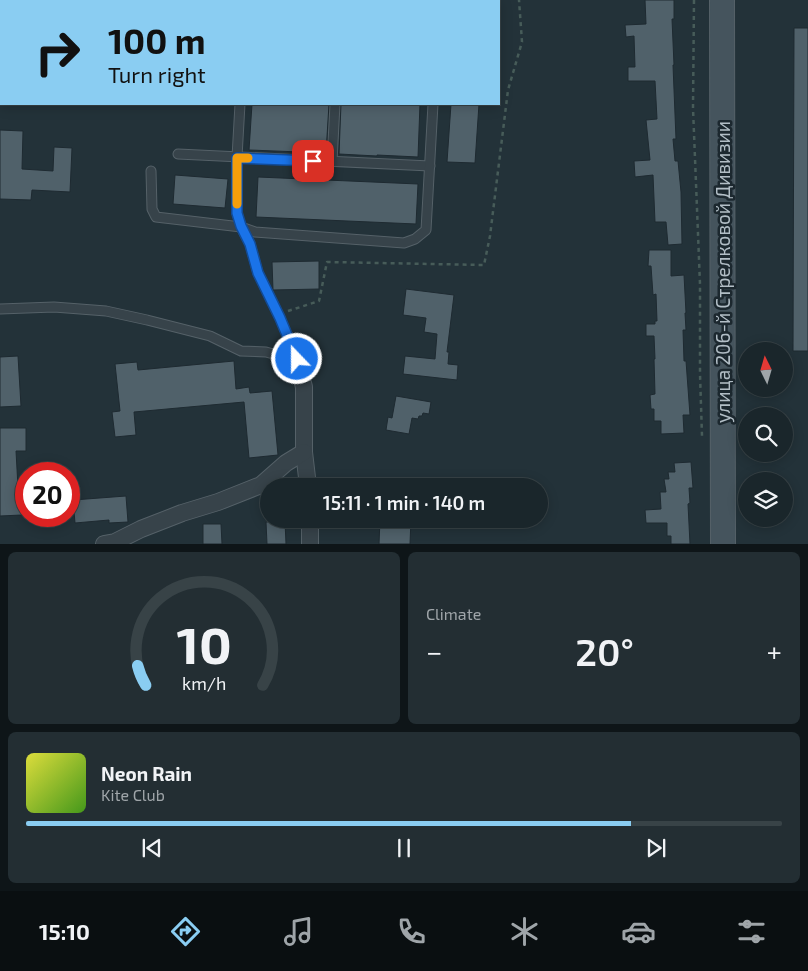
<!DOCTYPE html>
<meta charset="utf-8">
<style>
:root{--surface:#1a262b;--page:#232e33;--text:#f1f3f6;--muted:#9fa5a9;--line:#384347;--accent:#8acdf2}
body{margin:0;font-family:"Exo 2",sans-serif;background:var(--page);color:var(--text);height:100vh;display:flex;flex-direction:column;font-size:19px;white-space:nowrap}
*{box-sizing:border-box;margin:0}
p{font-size:16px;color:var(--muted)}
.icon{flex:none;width:28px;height:28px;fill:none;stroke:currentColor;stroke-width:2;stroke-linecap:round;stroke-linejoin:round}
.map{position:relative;height:544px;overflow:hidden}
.drawer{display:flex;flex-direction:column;gap:8px;padding:8px;background:#0e1518;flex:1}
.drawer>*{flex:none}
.guide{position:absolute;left:0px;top:0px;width:500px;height:105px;box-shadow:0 2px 12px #0003,0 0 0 1px var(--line);background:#8acdf2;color:#111;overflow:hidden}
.needle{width:32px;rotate:355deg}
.buttons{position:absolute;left:738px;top:342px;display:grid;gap:10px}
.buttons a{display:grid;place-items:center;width:55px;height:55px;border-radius:50%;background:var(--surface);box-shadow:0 2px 12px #0003,0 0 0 1px var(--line);font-size:25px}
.speed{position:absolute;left:15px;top:462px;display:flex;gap:10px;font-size:25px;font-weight:700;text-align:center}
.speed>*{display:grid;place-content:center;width:65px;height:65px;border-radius:50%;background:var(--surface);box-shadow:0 2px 12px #0003,0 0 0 1px var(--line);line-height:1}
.speed .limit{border:8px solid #d22;background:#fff;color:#111}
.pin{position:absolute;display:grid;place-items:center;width:42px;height:42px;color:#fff;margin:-21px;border-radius:10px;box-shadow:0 2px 8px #0006}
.me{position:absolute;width:55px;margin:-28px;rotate:338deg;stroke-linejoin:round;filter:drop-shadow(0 0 4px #0008)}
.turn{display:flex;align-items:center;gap:18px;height:105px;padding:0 25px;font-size:22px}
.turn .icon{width:65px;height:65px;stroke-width:2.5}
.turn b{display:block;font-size:35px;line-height:42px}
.big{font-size:38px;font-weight:600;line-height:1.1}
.drawer .widget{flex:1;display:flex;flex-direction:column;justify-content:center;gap:8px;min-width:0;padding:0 18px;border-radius:8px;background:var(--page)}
.drawer .dial{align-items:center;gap:0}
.dial svg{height:130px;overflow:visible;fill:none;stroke:var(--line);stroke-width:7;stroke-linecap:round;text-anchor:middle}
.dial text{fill:var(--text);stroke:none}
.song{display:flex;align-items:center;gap:15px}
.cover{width:60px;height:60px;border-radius:8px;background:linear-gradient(135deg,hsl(60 70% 55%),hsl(100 70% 35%))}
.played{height:5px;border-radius:2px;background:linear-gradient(90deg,var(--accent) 80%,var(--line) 80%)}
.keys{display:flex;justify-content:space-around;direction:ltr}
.heat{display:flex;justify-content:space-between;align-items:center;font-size:28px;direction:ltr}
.drawer .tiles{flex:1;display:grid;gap:8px;grid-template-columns:1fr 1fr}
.widget:last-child{grid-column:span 2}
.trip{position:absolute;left:260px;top:478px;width:288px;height:50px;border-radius:25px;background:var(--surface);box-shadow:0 2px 12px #0003,0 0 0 1px var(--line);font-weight:600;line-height:50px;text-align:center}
.menu{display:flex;height:80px;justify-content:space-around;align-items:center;background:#0a0f11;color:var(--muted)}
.menu .icon{width:35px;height:35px}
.menu .active{color:var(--accent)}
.menu b{font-size:22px;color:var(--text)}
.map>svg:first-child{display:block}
.building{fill:#50616a;stroke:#1e2a31}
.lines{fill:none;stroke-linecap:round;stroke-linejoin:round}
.lane-casing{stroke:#556168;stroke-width:11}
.street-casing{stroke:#556168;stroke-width:18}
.secondary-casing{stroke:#556168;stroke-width:26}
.path{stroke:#475c59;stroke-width:2.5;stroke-dasharray:4 4;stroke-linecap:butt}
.lane{stroke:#37434a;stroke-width:9}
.street{stroke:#37434a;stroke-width:16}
.secondary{stroke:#45545d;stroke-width:24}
.route-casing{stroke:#114b97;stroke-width:12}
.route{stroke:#1a73e8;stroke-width:9}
.slow{stroke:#f59e0b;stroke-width:9}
.labels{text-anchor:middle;stroke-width:5;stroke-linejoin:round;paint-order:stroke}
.street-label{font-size:19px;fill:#b2bec6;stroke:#1c282f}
</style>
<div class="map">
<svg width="808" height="544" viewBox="0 0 808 544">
<rect width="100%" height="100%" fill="#233239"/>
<!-- building -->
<g class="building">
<polygon points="645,0 674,0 674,19 672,19 674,65 673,65 676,139 673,139 675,161 678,161 681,192 682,244 668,245 666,222 655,222 653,175 635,177 634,161 650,160 646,120 657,119 655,81 628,81 628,67 635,67 634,36 626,37 625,25 646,24"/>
<polygon points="794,28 808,28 808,351 793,351"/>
<polygon points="252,104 329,104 326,153 249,150"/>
<polygon points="341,104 420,104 418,157 377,155 377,156 339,154"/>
<polygon points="451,104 479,104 475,163 447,162"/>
<polygon points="0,130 23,131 22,169 53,171 54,147 72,148 70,192 32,190 31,200 0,199"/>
<polygon points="175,175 228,179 225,208 173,204"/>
<polygon points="258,177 418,184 416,224 256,217"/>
<polygon points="649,250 671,250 671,276 684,275 686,313 685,313 686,330 683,330 684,361 686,361 690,415 683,415 684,433 661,434 661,421 654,421 654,409 651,409 650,395 655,394 654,359 655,359 654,336 646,336 646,324 655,324 655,321 657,321 656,294 653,295 651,266 648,266"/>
<polygon points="319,261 319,289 273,290 272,262"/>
<polygon points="406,289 454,295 447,352 449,352 448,364 458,365 457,380 403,374 405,356 435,359 437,334 424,332 426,318 403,315"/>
<polygon points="18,356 21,406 0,407 0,357"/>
<polygon points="234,361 236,389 249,387 250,393 272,391 278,455 249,458 244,402 134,412 136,435 115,437 112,412 120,411 115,364 137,362 138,370"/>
<polygon points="396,396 431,402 429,414 423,413 422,416 419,416 418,419 412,418 409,434 386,430 388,417 392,418"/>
<polygon points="0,428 26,428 26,451 16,451 18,487 26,487 26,507 22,507 22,515 0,516"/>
<polygon points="691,462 693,488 689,488 690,503 688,504 690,544 671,544 671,536 667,536 667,523 646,523 645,510 661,509 660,492 666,492 664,479 669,479 668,472 675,472 674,463"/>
<polygon points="126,496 128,522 109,523 109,520 75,523 73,500"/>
<polygon points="380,519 411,519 410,544 379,544"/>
<polygon points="285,521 286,544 267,544 266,522"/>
<polygon points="203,524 221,524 222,544 203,544"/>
</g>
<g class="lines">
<!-- lane casing -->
<g class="lane-casing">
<g id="lane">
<polyline points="439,0 439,1"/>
<polyline points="245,1 245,0"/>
<polyline points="340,1 340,0"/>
<polyline points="178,154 430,166"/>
<polyline points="332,162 335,104"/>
<polyline points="151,171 152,209 156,217 241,227 255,232 404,243 415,239 426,230 433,104"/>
<polyline points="0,309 54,307 106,311 147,320 210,336 241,351 266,352 284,357 297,359 280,318 258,273 250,244 241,227 237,213 237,157 240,104"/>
</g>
</g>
<!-- street casing -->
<g class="street-casing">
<g id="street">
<polyline points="297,359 304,387 304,452 308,486"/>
<polyline points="104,544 115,542 141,529 182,513 218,502 261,485 286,463 304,452"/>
<polyline points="310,544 310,519"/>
</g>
</g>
<!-- secondary casing -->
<g class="secondary-casing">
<polyline id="secondary" points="722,0 723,544"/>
</g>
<!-- path -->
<g class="path">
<polyline points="694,0 693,108 700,284 700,374 702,436"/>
<polyline points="288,311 319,301 327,262 484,265 490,236 508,90 522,42 519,0"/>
</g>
<!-- lane -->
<use href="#lane" class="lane"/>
<!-- street -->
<use href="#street" class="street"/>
<!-- secondary -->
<use href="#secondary" class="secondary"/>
</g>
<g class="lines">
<!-- route casing -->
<g class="route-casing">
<polyline id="route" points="297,359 280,318 258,273 250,244 241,226 237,213 237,158 313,161"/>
</g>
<!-- route -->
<use href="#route" class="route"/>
<!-- slow -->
<polyline class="slow" points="237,204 237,158 248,158"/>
</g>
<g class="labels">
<!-- street labels -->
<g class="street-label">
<text transform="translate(723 272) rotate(-90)" y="7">улица 206-й Стрелковой Дивизии</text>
</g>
</g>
</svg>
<div class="buttons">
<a><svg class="needle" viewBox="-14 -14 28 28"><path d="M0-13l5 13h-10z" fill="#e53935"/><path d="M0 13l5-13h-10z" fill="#9fa5a9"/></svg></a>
<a><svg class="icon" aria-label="search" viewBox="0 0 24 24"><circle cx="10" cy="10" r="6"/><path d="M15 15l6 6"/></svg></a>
<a><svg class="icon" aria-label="layers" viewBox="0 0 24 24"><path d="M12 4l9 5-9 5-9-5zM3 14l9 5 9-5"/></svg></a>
</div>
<div class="speed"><div class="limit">20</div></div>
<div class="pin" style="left:313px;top:161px;background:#d93025"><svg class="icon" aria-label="arrive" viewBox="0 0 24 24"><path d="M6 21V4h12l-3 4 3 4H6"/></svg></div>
<svg class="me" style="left:297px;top:359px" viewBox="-20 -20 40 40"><circle r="17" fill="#1a73e8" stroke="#fff" stroke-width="3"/><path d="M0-11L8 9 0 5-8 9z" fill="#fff"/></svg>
<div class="trip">15:11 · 1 min · 140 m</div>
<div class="guide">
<div class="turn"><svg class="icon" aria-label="right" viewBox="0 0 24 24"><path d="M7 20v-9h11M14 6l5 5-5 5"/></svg><div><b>100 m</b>Turn right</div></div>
</div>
</div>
<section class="drawer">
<div class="tiles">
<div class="widget dial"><svg viewBox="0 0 100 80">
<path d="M14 69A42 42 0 1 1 86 69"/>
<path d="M14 69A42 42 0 0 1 9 57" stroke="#8acdf2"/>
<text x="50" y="56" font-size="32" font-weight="700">10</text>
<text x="50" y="72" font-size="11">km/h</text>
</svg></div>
<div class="widget"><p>Climate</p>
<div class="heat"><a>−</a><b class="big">20°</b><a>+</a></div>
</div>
<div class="widget">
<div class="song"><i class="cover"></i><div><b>Neon Rain</b><p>Kite Club</p></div></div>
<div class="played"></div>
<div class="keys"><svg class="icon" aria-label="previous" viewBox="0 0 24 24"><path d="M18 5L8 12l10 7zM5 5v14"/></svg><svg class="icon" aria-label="pause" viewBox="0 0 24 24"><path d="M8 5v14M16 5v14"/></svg><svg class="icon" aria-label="next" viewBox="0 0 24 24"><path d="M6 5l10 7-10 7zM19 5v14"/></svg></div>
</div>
</div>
</section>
<nav class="menu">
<b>15:10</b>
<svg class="icon active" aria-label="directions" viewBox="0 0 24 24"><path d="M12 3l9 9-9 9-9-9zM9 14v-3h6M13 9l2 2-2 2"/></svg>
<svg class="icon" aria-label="music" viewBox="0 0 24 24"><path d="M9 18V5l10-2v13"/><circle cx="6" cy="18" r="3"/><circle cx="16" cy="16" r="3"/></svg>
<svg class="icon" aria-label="phone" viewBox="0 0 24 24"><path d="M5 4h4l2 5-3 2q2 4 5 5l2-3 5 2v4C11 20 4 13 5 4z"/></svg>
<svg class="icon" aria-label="climate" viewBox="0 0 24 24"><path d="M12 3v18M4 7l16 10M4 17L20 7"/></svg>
<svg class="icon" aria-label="car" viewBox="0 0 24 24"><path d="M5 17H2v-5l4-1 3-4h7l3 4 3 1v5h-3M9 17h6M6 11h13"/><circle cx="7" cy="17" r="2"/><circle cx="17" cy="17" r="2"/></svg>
<svg class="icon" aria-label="filters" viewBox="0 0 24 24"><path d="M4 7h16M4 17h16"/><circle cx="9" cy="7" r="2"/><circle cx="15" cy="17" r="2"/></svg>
</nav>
